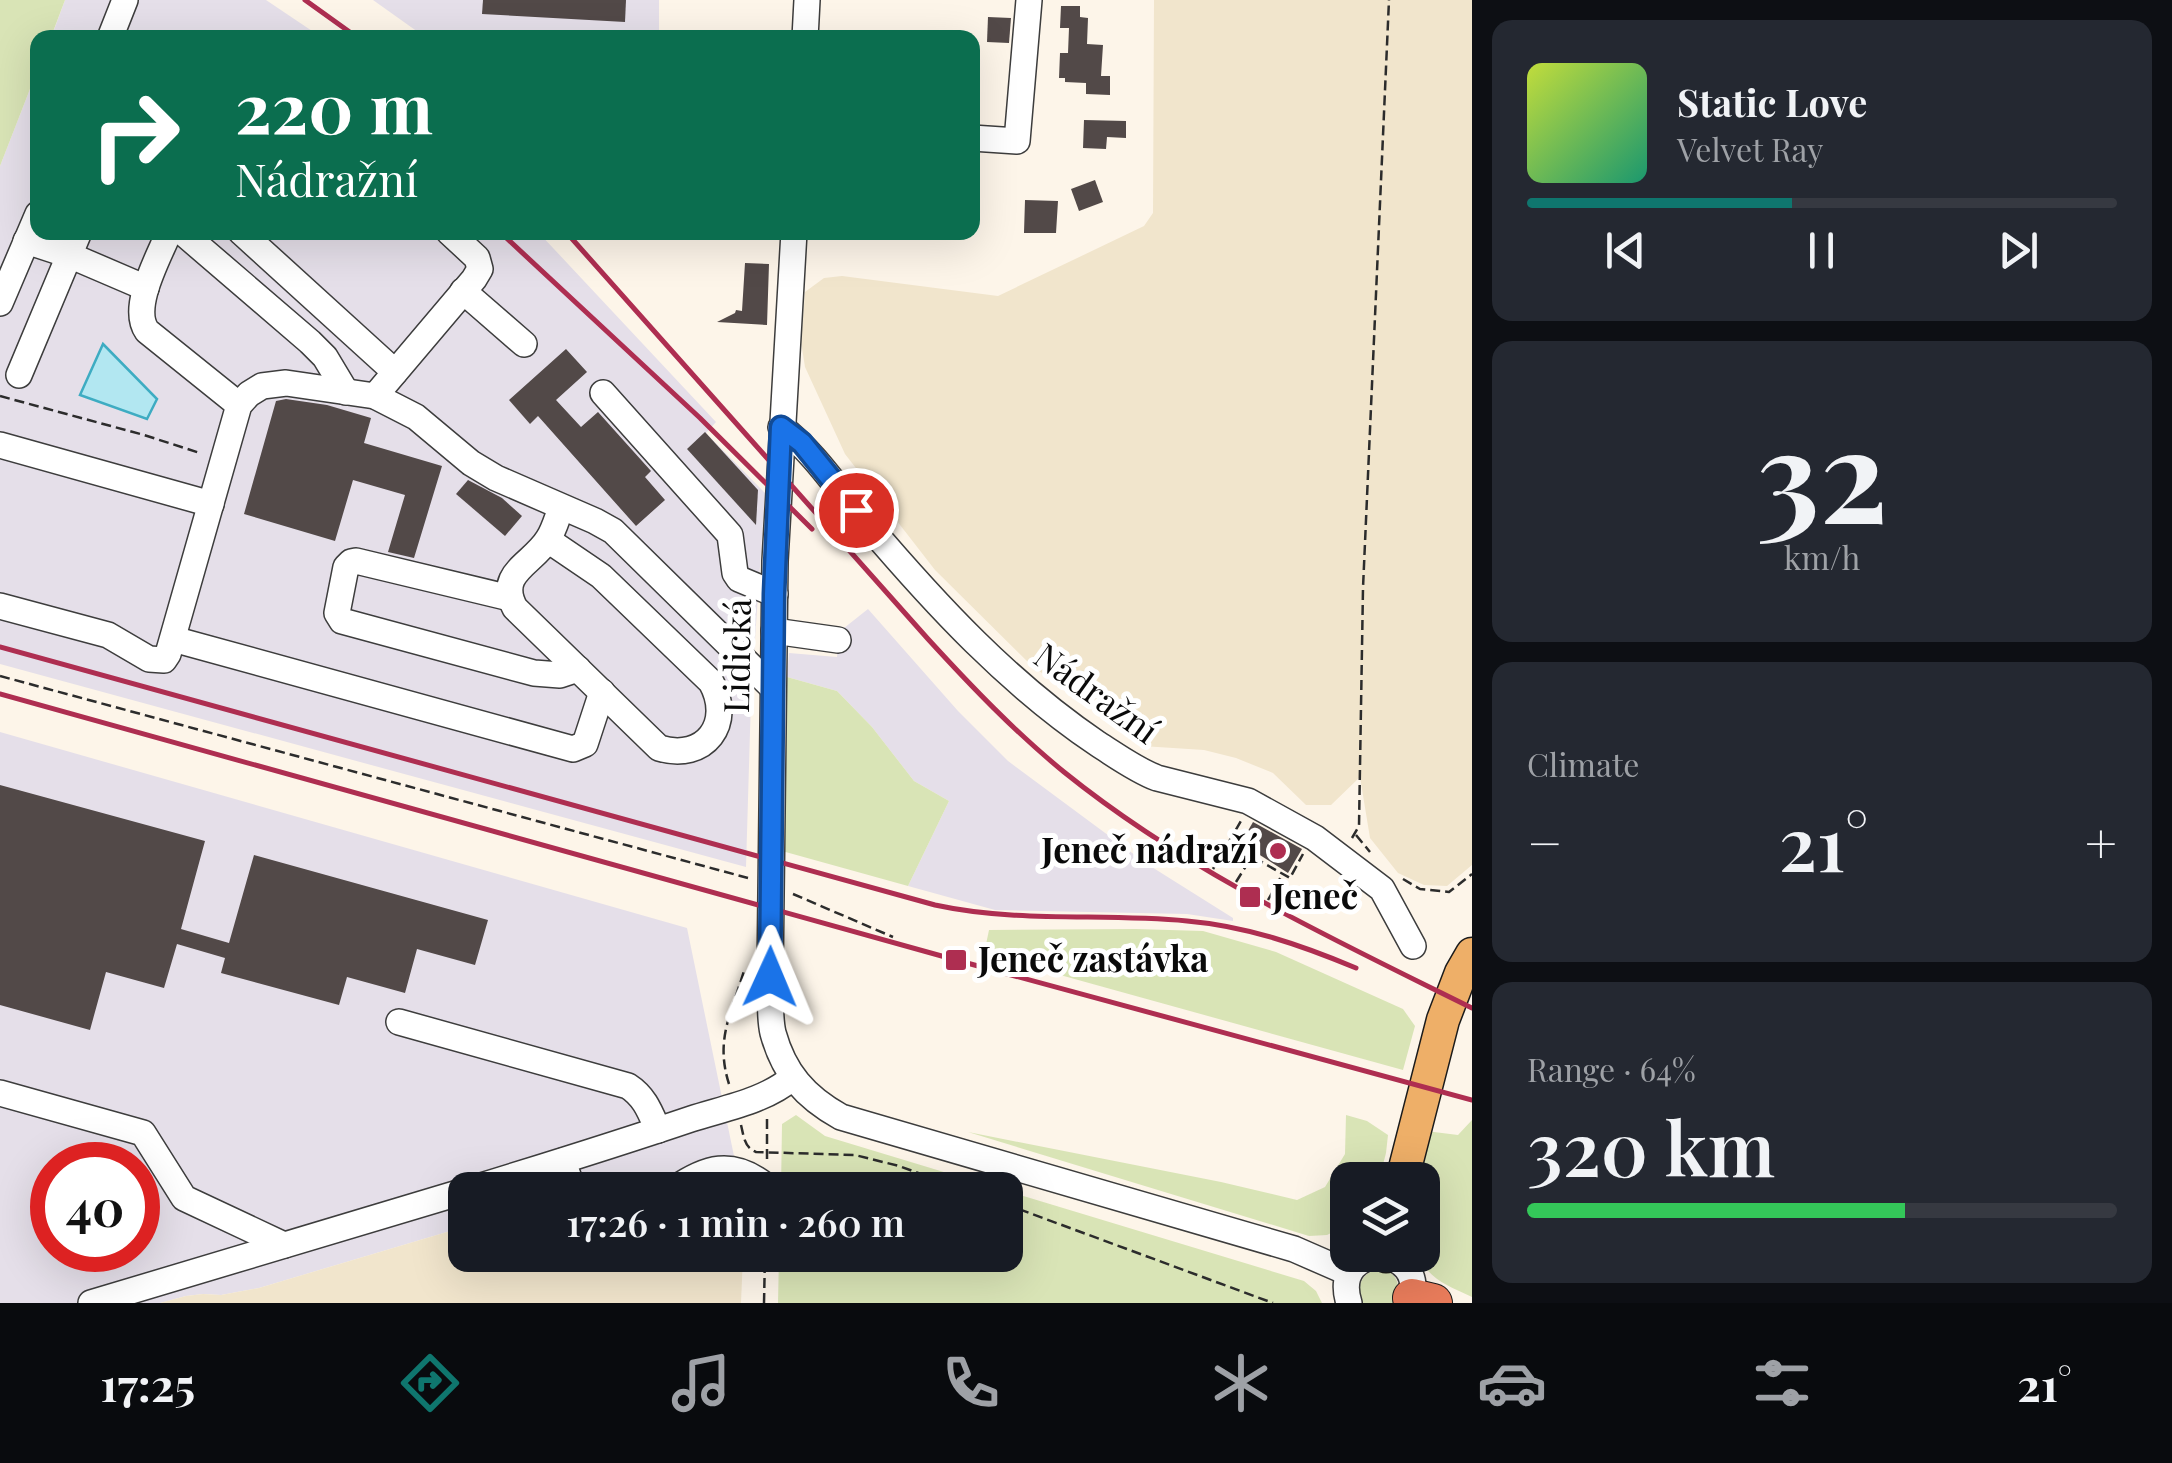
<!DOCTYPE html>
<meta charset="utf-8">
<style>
:root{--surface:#171b24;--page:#242831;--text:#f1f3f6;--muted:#9ea1a6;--line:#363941;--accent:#0f766e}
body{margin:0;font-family:"Playfair Display",serif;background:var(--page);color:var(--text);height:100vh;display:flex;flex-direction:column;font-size:38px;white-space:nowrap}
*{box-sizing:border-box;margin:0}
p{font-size:32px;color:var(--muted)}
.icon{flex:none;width:55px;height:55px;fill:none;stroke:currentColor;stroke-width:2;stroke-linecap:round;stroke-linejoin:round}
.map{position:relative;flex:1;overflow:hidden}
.drawer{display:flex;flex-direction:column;gap:20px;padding:20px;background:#0d0f14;width:700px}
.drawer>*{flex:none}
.guide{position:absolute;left:30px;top:30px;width:950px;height:210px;border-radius:20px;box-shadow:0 10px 40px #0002;background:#0b6e4f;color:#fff;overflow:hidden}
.buttons{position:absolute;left:1330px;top:1162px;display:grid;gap:20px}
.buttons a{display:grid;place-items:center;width:110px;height:110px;border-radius:20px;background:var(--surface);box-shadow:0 10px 40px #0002;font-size:50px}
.speed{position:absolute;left:30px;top:1142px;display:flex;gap:20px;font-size:50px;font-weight:700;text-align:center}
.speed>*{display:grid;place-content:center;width:130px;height:130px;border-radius:50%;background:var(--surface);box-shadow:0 10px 40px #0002;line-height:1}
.speed .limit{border:15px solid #d22;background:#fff;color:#111}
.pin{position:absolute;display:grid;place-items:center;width:85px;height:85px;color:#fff;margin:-42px;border:5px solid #fff;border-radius:50%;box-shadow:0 2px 10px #0007}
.me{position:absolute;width:110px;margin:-55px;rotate:1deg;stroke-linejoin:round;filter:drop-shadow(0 0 8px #0008)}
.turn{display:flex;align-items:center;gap:35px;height:210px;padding:0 40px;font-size:45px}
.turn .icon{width:130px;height:130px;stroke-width:2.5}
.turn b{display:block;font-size:70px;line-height:85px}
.big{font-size:75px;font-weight:600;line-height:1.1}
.drawer .tile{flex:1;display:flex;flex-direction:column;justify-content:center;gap:15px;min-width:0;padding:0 35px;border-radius:20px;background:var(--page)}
.drawer .dial{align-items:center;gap:0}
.dial b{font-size:130px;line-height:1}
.song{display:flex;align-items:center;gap:30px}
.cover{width:120px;height:120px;border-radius:15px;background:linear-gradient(135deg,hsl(70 70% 55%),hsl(160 70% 35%))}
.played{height:10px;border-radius:5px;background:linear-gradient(90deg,var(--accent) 45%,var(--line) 45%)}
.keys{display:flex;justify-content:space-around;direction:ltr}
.heat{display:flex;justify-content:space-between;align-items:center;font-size:55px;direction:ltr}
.charge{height:15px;border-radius:8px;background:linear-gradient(90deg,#34c759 64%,var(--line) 0)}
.trip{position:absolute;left:448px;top:1172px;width:575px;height:100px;border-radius:20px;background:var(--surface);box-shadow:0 10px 40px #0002;font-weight:600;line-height:100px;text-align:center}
.tabs{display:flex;height:160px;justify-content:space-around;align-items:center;background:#090b0e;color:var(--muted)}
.tabs .icon{width:70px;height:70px}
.tabs .active{color:var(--accent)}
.tabs b{font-size:45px;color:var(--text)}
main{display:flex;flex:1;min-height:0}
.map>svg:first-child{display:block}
.industrial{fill:#e5dfe9;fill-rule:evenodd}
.farmland{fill:#f1e5cc}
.green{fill:#d9e4b6}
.water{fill:#b2e7f1;stroke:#3eacc2;stroke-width:2.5}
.building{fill:#524948}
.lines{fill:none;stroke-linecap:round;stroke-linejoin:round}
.minor-casing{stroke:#3d3d3d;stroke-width:28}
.major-casing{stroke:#1b1b1b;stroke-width:35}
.highway-casing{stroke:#1b1b1b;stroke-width:40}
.path{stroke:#2c2c2c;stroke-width:2.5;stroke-dasharray:10 5;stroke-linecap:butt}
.minor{stroke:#fff;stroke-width:25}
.major{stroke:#eeaf68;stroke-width:32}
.highway{stroke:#e97c5b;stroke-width:38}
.rail{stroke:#ae2e51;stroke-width:5}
.route-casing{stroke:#114b97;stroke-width:25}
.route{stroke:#1a73e8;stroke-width:18}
.poi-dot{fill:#ae2e51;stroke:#fff;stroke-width:4}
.labels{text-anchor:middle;stroke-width:10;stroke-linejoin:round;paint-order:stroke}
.street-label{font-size:35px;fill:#0a0a0a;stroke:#fff}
.poi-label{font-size:35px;font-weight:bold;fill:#0a0a0a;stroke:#fff;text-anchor:start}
</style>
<main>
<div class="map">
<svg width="1472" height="1303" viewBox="0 0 1472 1303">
<rect width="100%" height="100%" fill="#fdf5e9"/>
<!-- industrial -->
<g class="industrial">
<polygon points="65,0 266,0 321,37 51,38"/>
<polygon points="373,0 659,0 659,37 425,37"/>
<polygon points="37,71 38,232 539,233 716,422 706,433 765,493 751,698 746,867 0,664 0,166"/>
<polygon points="868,609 958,711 1008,761 1147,864 1233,918 1233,921 1187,914 995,910 908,886 949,801 914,781 872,727 837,691 787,677 789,653 837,657 839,632"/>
<path d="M0,732l687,196 54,262h-276v39h-8l-198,59 -38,7 -18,-1 -17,2 -26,7h-160zM52,1165h86v85h-86z"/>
</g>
<!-- farmland -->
<g class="farmland">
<polygon points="1154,0 1472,0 1472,865 1447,886 1424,885 1398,873 1370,838 1360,777 1331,805 1306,805 1273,773 1236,758 1204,750 1142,746 1031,665 935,570 845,454 805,367 801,342 805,292 824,278 842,276 998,296 1144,226 1153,213"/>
<polygon points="457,1229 465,1229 465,1255 743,1255 741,1303 160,1303 186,1296 203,1294 221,1295 259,1288"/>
</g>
<!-- green -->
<g class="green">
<polygon points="0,0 65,0 51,37 38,38 37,71 0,166"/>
<polygon points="787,677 837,691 872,727 914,781 949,801 908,886 782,851"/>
<polygon points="1136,929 1203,931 1276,952 1403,1009 1415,1026 1403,1070 984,954 989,930"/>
<polygon points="796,1115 825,1136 1304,1281 1316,1291 1322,1303 778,1303 779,1255 1005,1255 1005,1190 781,1190 782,1124"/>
<polygon points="1346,1115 1367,1121 1388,1135 1386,1153 1379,1180 1348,1180 1347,1225 1327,1235 1309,1236 968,1132 1221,1182 1297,1200 1325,1187 1345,1154"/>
<path d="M1472,1120v177c-25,-12 -41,-16 -55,-42h5v-75h-6l10,-49 32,4z"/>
<path d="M1382,1269c18,6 18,18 14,34h-33c-9,-17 0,-33 19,-34z"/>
</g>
<!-- water -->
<polygon class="water" points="103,344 157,399 147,419 80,395"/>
<!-- building -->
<g class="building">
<polygon points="483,0 626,0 625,22 482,14"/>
<polygon points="1061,6 1080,6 1080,17 1088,18 1087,44 1103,45 1101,76 1110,76 1110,95 1086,94 1086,83 1065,82 1065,78 1059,78 1060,53 1068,53 1069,28 1060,28"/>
<polygon points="988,17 1011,18 1009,43 987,42"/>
<polygon points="1084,120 1126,121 1126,138 1107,137 1106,149 1083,148"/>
<polygon points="1095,180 1103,202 1079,211 1071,189"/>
<polygon points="1025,200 1058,201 1056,233 1024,233"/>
<polygon points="745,263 769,264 767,325 717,322 735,313 736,310 742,311"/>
<polygon points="566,349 587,372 556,400 581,427 598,412 651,471 645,477 665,500 636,526 538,416 530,424 509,400"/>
<polygon points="286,399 327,405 371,418 364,443 442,466 414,558 388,552 405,495 353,480 335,541 244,514 276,401"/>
<polygon points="705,432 758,490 756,525 687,449"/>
<polygon points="468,480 502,498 522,516 505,536 456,494"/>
<polygon points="0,785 205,841 181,929 229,943 254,855 488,920 475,965 417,949 405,993 347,977 339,1005 221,973 225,958 177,944 164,988 106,972 90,1030 0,1005"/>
<polygon points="1253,822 1302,849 1288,873 1241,843"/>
</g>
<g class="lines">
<!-- minor casing -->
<g class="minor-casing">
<g id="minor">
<polyline points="110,38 125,0"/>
<polyline points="805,38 807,0"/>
<polyline points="972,138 1017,141 1029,0"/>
<path d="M169,232c-10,25 -39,75 -22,99l92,74"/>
<polyline points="182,232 310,342 325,357 346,392"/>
<polyline points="241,232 395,372"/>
<path d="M794,232l-19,329 -5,416c1,18 -1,39 3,56 11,40 32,64 68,84l453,132 55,24"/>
<polyline points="26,241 69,255 146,288"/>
<polyline points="463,291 524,344"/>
<polyline points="0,303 38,214"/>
<polyline points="19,375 79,232"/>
<polyline points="603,393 730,535 735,573 739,579 775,594"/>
<polyline points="375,396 474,279 480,269 477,258 449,232"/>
<path d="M781,427c34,26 58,64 86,97 69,81 142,160 231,220 19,12 38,26 59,34l91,23 67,37 67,51 31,57"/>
<polyline points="0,445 211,504"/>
<path d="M548,540l53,36 110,106c23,41 -6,80 -52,66l-144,-140c-19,-35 18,-44 33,-69 6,-9 9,-21 13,-31"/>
<polyline points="510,598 356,561 351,562 346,567 337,613 342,621 534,673 560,675 578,669"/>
<polyline points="0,606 108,635 149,659 164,660 168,654 239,405 249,394 262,386 286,383 375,396 416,417 471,463 496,478 595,521 613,531 773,688"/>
<polyline points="774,631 838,640"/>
<polyline points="173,639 573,749 585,744 602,692"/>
<path d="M399,1022l229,64c17,11 22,26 30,44"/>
<polyline points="0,1093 143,1133 184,1198 284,1245"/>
<polyline points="563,1161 573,1190"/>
<path d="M468,1190c75,-23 149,-46 223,-71 34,-11 74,-18 101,-41"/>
<path d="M673,1190c33,-23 59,-31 93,-4"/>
<polyline points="91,1303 465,1191"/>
<path d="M1349,1303c-20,-63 82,-61 61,0"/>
</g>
</g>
<!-- major casing -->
<g class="major-casing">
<g id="major">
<polyline points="1402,1180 1443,1020 1461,973 1472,954"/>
<polyline points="1386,1256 1386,1255"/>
</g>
</g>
<!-- highway casing -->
<g class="highway-casing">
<polyline id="highway" points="1412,1298 1433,1303"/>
</g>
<!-- path -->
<g class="path">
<polyline points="0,396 144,435 200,453"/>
<polyline points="0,676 748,878"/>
<polyline points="1356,835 1370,852"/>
<polyline points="1352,838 1359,826 1363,588 1389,0"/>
<polyline points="1228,843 1290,878 1303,854"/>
<polyline points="1213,869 1241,821"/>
<polyline points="1403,879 1420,889 1449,892 1472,874"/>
<polyline points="1236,882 1251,858"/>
<polyline points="793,894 893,937"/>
<polyline points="1268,900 1282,875"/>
<path d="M729,1084c-14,-44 2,-70 15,-113l5,2"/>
<path d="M741,1125c3,12 3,22 15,27l99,3 44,11 66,24"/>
<polyline points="767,1159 767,1117"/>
<polyline points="1005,1204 1273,1303"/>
<polyline points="764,1303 765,1255"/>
</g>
<!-- minor -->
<use href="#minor" class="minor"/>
<!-- major -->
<use href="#major" class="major"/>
<!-- highway -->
<use href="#highway" class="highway"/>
<!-- rail -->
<g class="rail">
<polyline points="305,0 358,38"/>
<polyline points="500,232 700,418 812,529"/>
<path d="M566,232l362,407c43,47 87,93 136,133 124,100 267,166 408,236"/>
<path d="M0,647l935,258c83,18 167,8 252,16 59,5 114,24 169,47"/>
<polyline points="0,694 956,960 1472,1100"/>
</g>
</g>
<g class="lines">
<!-- route casing -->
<g class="route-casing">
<polyline id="route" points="770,977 774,594 781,427 802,443 856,510"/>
</g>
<!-- route -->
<use href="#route" class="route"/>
</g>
<!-- markers -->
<g class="poi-dot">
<circle cx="1278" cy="851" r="10"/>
<rect x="1238" y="885" width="24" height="24" rx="5"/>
<rect x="944" y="948" width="24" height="24" rx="5"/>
</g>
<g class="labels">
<!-- street labels -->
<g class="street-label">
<text transform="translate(738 656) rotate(-89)" y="12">Lidická</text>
<text transform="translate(1096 694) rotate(36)" y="12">Nádražní</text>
</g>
<!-- poi labels -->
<g class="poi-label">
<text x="1258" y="863" text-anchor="end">Jeneč nádraží</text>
<text x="1272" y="909">Jeneč</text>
<text x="978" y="972">Jeneč zastávka</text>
</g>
</g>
</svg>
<div class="buttons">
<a><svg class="icon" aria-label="layers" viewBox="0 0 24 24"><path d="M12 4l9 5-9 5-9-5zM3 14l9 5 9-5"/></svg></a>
</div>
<div class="speed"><div class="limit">40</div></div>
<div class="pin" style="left:856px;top:510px;background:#d93025"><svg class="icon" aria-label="arrive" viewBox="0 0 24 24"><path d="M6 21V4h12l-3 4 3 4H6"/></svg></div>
<svg class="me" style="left:770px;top:977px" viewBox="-20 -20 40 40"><path d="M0-17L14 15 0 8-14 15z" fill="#1a73e8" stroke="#fff" stroke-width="4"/></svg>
<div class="trip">17:26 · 1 min · 260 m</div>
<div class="guide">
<div class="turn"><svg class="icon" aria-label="right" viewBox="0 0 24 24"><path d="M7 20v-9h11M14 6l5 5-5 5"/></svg><div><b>220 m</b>Nádražní</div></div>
</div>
</div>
<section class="drawer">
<div class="tile">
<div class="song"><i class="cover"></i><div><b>Static Love</b><p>Velvet Ray</p></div></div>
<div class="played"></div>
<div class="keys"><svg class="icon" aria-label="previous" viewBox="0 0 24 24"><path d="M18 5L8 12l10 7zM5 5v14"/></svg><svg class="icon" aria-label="pause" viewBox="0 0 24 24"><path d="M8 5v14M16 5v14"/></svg><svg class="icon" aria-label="next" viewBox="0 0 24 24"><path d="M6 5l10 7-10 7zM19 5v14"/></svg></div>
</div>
<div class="tile dial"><b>32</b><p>km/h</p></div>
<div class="tile"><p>Climate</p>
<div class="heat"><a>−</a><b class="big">21°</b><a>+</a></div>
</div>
<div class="tile"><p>Range · 64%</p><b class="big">320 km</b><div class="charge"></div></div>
</section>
</main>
<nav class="tabs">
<b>17:25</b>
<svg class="icon active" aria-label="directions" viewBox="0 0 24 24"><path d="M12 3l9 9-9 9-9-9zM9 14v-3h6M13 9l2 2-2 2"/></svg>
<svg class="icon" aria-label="music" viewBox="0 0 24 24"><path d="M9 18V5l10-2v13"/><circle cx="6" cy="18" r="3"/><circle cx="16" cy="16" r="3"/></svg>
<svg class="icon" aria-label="phone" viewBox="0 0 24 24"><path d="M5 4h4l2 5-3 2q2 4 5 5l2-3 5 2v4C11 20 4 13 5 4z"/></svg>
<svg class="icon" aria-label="climate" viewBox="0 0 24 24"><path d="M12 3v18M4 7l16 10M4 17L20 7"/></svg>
<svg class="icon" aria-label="car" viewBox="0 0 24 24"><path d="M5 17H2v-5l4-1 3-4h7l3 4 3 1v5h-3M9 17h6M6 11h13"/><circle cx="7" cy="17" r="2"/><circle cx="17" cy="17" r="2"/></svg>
<svg class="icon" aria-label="filters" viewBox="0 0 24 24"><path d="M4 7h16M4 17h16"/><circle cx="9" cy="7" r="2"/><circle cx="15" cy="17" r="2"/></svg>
<b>21°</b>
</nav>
